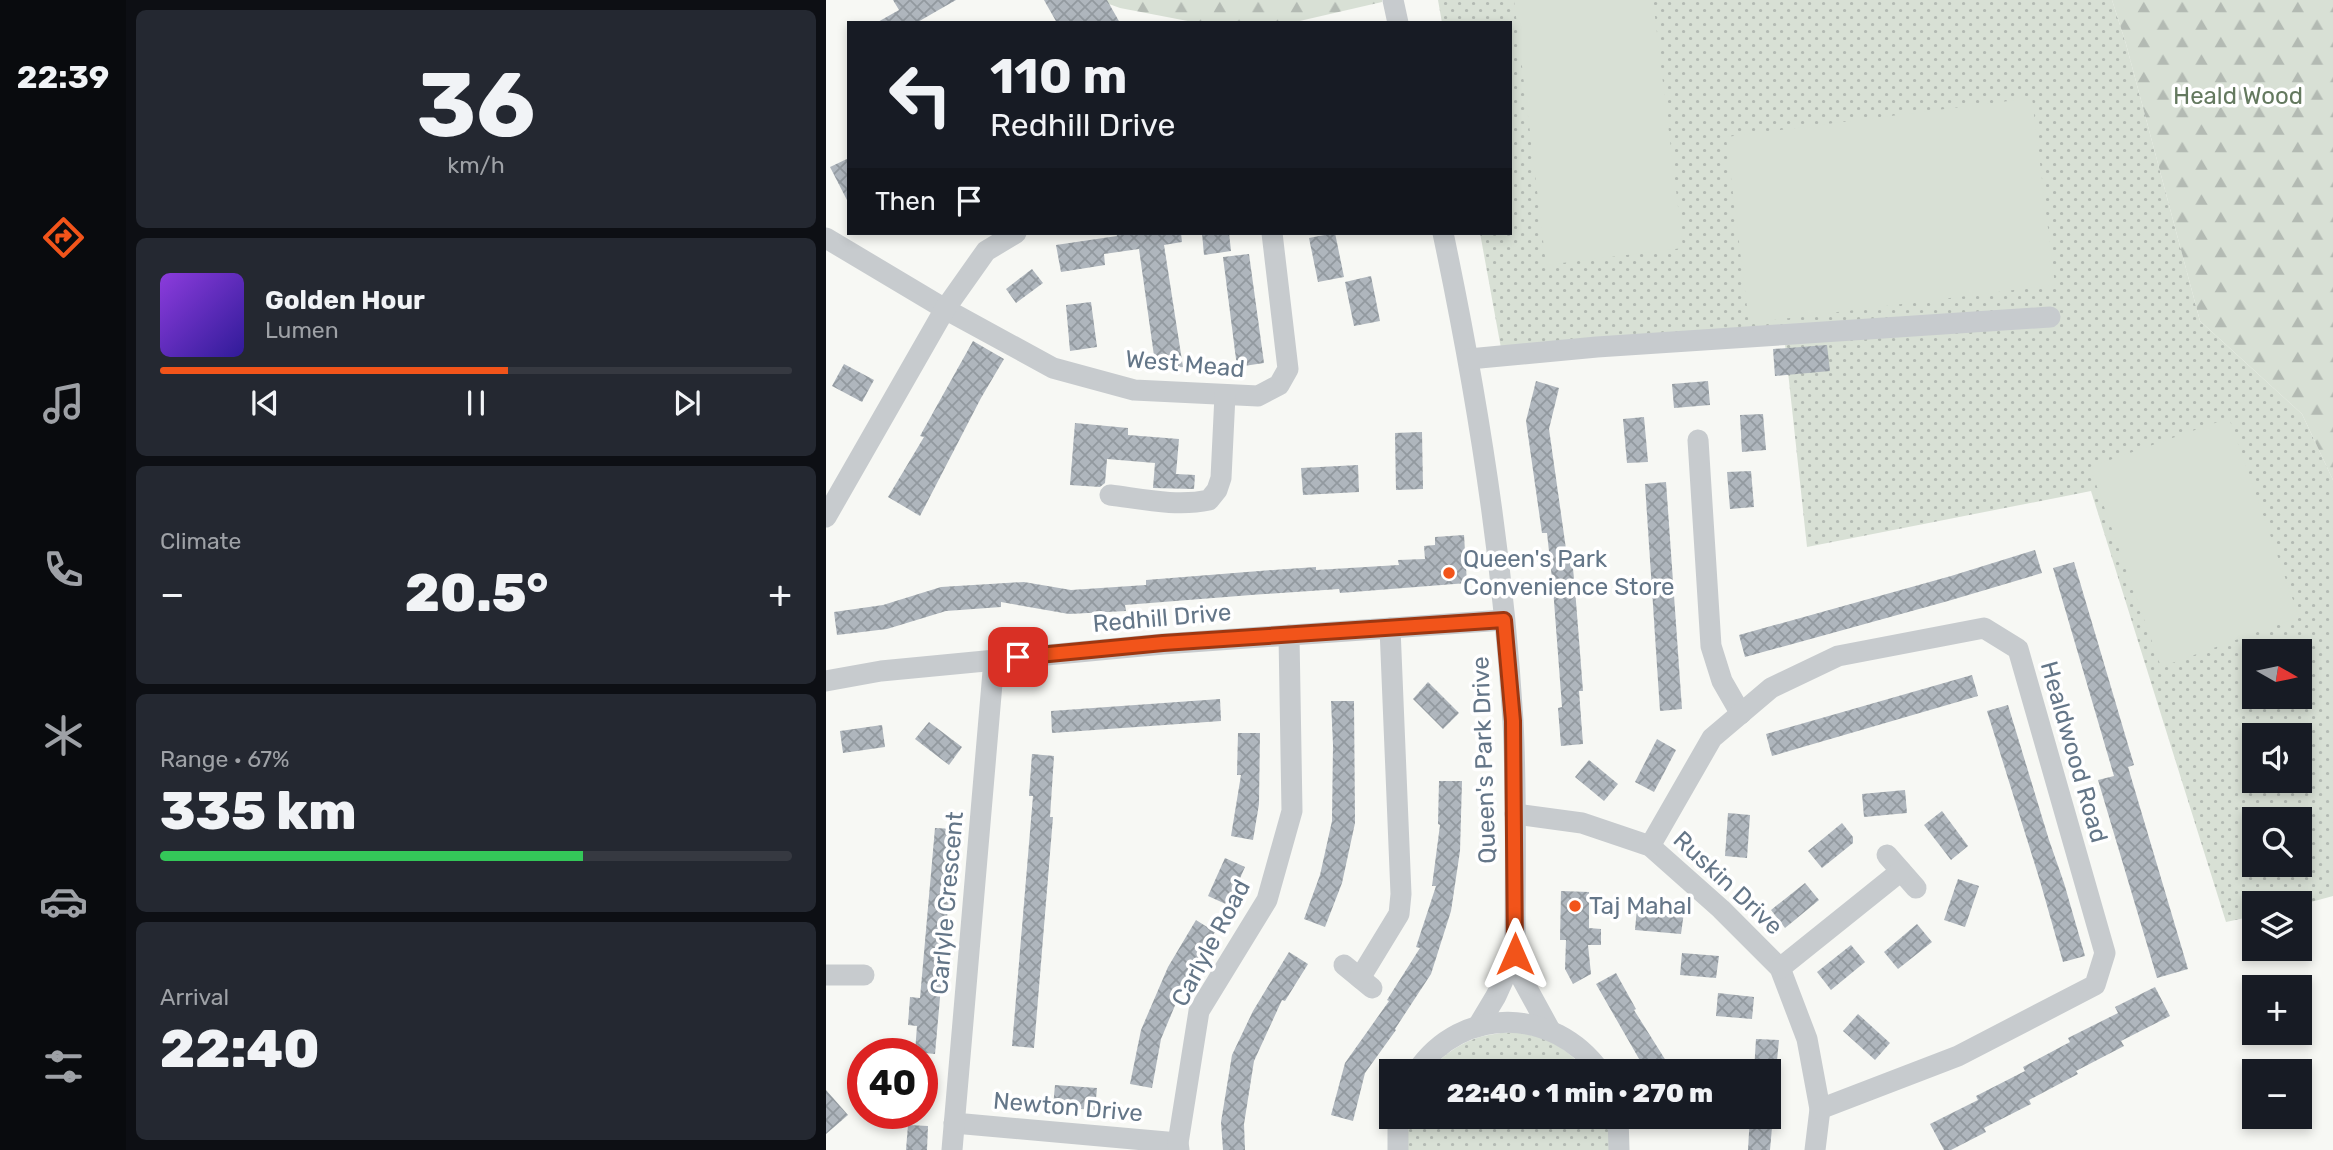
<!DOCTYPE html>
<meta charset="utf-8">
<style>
:root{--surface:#171b24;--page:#242831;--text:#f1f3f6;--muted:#9ea1a6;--line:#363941;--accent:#f2541a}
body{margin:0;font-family:Rubik,sans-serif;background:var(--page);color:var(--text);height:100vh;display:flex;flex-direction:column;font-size:26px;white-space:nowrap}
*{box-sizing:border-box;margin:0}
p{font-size:23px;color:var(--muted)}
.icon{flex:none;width:38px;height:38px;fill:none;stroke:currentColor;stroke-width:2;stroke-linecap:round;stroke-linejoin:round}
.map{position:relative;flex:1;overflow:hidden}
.drawer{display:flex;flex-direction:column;gap:10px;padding:10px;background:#0d0f14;width:700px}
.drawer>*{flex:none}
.guide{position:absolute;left:21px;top:21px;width:665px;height:214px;border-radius:0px;box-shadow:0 4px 10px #0003;background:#171b24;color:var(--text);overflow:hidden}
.needle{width:46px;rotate:99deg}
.buttons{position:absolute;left:1416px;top:639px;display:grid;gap:14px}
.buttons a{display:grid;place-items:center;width:70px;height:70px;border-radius:0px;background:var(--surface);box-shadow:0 4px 10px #0003;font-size:35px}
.speed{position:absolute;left:21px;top:1038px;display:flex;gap:14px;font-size:35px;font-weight:700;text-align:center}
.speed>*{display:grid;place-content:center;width:91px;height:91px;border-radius:50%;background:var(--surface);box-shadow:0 4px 10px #0003;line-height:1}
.speed .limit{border:10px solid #d22;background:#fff;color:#111}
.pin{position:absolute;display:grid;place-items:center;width:60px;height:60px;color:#fff;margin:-30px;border-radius:14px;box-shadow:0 4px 10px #0006}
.me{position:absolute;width:77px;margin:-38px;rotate:0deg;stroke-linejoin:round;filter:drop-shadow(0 0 5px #0008)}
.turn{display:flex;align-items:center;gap:24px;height:147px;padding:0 28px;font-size:32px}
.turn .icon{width:91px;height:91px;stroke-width:2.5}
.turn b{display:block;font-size:49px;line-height:60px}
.then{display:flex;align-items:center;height:66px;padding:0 28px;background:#0003;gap:14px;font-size:26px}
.big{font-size:52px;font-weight:800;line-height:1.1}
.drawer .widget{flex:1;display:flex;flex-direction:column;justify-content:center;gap:10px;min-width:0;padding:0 24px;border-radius:10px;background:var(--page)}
.drawer .dial{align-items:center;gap:0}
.dial b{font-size:91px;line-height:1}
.song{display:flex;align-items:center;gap:21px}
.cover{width:84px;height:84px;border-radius:10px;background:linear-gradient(135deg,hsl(270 70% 55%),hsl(250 70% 35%))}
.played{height:7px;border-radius:4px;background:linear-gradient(90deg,var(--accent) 55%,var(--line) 55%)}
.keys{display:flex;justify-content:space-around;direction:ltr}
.heat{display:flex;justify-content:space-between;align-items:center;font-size:38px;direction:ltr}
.charge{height:10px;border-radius:5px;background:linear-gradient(90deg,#34c759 67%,var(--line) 0)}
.trip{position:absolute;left:553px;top:1059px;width:402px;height:70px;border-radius:0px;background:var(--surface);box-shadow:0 4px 10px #0003;font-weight:800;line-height:70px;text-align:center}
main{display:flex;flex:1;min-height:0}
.dock{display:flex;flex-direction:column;width:126px;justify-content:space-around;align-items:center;background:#090b0e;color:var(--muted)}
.dock .icon{width:49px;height:49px}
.dock .selected{color:var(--accent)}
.dock b{font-size:32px;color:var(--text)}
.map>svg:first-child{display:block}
.grass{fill:url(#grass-dots);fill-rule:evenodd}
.forest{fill:url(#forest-firs)}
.pitch{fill:#d8e0d5}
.building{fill:url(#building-cross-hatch)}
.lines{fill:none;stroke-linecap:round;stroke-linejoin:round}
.minor{stroke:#c7cbce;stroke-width:21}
.route-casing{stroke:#9d3711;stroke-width:18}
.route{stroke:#f2541a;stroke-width:12}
.poi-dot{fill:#f2541a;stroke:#fff;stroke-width:2.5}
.labels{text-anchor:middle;stroke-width:7;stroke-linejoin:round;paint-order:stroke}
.park-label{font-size:24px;fill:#64795f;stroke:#fff}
.street-label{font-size:24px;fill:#647688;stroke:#fff}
.poi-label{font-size:24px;fill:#647688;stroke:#fff;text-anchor:start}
</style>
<main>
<nav class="dock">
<b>22:39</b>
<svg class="icon selected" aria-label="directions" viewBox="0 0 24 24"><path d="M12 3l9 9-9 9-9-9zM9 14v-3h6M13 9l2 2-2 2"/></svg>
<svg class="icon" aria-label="music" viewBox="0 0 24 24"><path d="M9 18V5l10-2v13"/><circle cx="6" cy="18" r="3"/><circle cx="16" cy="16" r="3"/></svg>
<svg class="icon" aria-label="phone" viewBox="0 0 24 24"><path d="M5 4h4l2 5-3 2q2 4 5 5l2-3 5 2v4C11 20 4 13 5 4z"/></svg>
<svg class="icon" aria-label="climate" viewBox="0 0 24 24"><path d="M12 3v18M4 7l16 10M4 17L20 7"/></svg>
<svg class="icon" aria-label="car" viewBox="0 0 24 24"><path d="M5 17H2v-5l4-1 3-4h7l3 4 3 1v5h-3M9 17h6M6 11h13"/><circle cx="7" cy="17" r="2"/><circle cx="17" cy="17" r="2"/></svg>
<svg class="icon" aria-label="filters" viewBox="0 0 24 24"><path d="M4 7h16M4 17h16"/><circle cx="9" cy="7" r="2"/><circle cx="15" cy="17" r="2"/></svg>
</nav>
<section class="drawer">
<div class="widget dial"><b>36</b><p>km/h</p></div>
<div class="widget">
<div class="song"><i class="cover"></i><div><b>Golden Hour</b><p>Lumen</p></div></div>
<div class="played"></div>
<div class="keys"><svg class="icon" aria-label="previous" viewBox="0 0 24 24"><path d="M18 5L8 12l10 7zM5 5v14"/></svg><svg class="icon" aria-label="pause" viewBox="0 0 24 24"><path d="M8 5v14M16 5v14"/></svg><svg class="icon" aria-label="next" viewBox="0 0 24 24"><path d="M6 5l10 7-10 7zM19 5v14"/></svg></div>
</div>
<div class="widget"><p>Climate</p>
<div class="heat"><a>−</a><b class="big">20.5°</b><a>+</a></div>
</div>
<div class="widget"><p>Range · 67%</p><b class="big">335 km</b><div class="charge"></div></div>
<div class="widget"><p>Arrival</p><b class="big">22:40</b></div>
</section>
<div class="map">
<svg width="1507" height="1150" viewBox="0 0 1507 1150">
<defs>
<pattern id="grass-dots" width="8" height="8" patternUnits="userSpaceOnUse" patternTransform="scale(1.75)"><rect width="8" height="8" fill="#d8e0d5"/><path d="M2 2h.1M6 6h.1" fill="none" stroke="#b3bab3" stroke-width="1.8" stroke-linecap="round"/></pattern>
<pattern id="forest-firs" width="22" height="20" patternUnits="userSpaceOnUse" patternTransform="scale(1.75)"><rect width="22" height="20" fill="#d8e0d5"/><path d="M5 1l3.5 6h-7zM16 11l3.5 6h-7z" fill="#b3bab3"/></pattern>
<pattern id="building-cross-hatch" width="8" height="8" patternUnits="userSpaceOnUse" patternTransform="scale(1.75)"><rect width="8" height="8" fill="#afb6bd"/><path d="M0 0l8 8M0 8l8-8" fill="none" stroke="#92999f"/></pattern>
</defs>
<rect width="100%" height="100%" fill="#f7f8f4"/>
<!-- grass -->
<g class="grass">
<path d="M612,0h674l14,44 74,277 102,93 31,66v416l-33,9 -46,-2v13l-28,6 -135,-431 -284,56 -23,-212 -281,24 -23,-126h30v-210h-68zM1428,651h46v45h-46zM1428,735h46v45h-46zM1428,819h46v45h-46z"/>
<path d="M689,1032c37,6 46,14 73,39h-160c28,-28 47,-37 87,-39z"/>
<polygon points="583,1117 783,1117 783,1150 582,1150 580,1128"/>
</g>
<!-- forest -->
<g class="forest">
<polygon points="272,0 556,0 556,2 465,23 372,23 294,8"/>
<polygon points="1286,0 1507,0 1507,480 1476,414 1374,321 1300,44"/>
</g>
<!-- pitch -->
<g class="pitch">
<polygon points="688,0 827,0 857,248 720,265"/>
<polygon points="1206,98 1229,285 923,323 900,137"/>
<polygon points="1403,418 1473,617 1335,667 1264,467"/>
</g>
<!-- building -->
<g class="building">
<polygon points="67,0 130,0 90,23 50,23 73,10"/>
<polygon points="218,0 281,0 294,23 231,23"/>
<polygon points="23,158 23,204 4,167"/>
<polygon points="290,233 355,233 356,242 338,245 357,367 330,370 313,249 278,254 279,265 235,272 230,245 291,236"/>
<polygon points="376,233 403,233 405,251 378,255"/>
<polygon points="509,233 518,277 492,282 483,238"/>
<polygon points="423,254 438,363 411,367 397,257"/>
<polygon points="206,269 217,283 190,303 180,289"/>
<polygon points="545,276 554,321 528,326 519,282"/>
<polygon points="265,302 271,347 244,351 240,305"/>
<polygon points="147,341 178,359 155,398 94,516 62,497 98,437 94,436"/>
<polygon points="1001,345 1004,371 949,376 947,349"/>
<polygon points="18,364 48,380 36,402 6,386"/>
<polygon points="710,381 733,388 723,429 740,549 745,548 749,589 757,691 753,691 757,744 735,746 732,708 736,707 727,588 721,533 716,533 700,421"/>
<polygon points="882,381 884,405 848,408 846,384"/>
<polygon points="937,414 940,450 916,452 914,415"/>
<polygon points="818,417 822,462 801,463 797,419"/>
<polygon points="249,423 302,428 302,435 353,439 350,474 369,475 368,489 327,488 329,463 281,459 279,483 274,487 244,485"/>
<polygon points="596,432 597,489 570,490 569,433"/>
<polygon points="532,465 533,492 477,495 475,468"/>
<polygon points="925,471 928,507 904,509 901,472"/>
<polygon points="840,482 856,709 834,711 819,484"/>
<polygon points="638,535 641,583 514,593 513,589 425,595 299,605 300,611 243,614 175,602 175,607 120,611 61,629 11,635 8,612 57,605 115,587 198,582 245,590 320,585 320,580 447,570 490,567 490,570 573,565 572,560 599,559 598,546 609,545 609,537"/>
<polygon points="1209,550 1216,573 1122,601 919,657 913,635 1125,576"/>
<polygon points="1248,562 1308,765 1302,767 1362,969 1331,978 1272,780 1288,776 1227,568"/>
<polygon points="1146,675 1152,696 946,756 940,734"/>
<polygon points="602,682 633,713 617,729 587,699"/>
<polygon points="394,699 395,721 226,733 225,711"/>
<polygon points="505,701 528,701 529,823 516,883 499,927 478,919 494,875 506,821 507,745"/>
<polygon points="1182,705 1223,840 1238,883 1259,956 1237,962 1214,881 1161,711"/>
<polygon points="103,722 136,747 123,765 89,739"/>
<polygon points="56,725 59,747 17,753 14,731"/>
<polygon points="412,733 434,733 433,804 427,840 405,836 415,775 411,775"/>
<polygon points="831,739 850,750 828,792 809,782"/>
<polygon points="206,754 228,756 224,817 227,817 208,1048 186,1046 207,796 203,796"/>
<polygon points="763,760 792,784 778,801 749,777"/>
<polygon points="613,781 636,781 634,851 625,911 605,974 569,1029 570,1030 539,1073 527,1121 505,1115 519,1063 563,1001 561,1000 594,948 590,947 610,886 606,886 614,825 612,824"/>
<polygon points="1079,790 1081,813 1038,817 1036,794"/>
<polygon points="1116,811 1142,846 1125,860 1098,825"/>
<polygon points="902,813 924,815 921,858 899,856"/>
<polygon points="1016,823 1027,837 1027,843 996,868 982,851"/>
<polygon points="109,828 129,829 109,1054 89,1052 91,1026 82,1025 84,997 94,998"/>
<polygon points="399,858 419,867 402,905 382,896"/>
<polygon points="1132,879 1153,886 1139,927 1118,920"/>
<polygon points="979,883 993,900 959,928 945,910"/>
<polygon points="735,891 763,892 763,928 775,929 775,945 762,945 765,974 747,984 739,969 740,940 734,940"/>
<polygon points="811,908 858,912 855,934 809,930"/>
<polygon points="370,920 389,932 360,979 335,1039 326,1088 304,1084 315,1030 342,967"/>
<polygon points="1091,924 1106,942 1072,969 1058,952"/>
<polygon points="1025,945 1039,962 1005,990 991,972"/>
<polygon points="463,952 482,964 459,1001 456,1000 428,1061 418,1124 419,1150 397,1150 395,1122 406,1055 427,1011"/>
<polygon points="856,953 893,956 890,978 854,975"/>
<polygon points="790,973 810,1009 808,1010 842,1064 832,1071 820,1071 770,984"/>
<polygon points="1329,987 1344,1016 1295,1041 1298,1046 1250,1071 1252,1074 1203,1100 1205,1104 1158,1128 1160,1132 1125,1150 1118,1150 1104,1124 1152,1100 1150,1096 1199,1071 1197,1067 1244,1042 1242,1038 1292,1013 1289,1007"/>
<polygon points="892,993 928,997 926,1019 890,1016"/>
<polygon points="1032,1014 1064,1043 1049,1060 1017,1031"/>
<polygon points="930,1039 953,1040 950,1071 928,1071"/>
<polygon points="229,1085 271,1088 269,1110 227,1107"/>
<polygon points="0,1090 22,1115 0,1134"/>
<polygon points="924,1116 947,1116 944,1150 922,1150"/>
<polygon points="82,1125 102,1126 101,1150 80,1150"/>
</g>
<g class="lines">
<!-- minor -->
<g class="minor">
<polyline points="567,0 572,23"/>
<path d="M617,233c34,161 60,323 70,488 4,77 2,155 2,233l6,23 29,53"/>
<polyline points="0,238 119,309 227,368 308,390 432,396 453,385 462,369 446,233"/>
<polyline points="643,359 771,347 1224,317"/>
<polyline points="872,440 885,646 896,681 915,714"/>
<path d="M284,495c32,4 67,12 99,5l8,-10 4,-12 4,-83"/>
<polyline points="0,517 119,309 160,251 190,233"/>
<polyline points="0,681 55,671 337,644 678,620"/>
<polyline points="689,814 756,823 824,846 895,909 954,968 981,1039 994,1109 989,1150"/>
<polyline points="824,846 886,738 945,688 1012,656 1158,628 1192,649 1279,953 1269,985 1132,1056 994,1109"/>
<polyline points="1061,855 1090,888"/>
<polyline points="518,965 546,988"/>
<polyline points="954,968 1075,871"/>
<polyline points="0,975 38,975"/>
<polyline points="534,978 573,914 575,894 564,628"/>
<polyline points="652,1026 670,996 689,954"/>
<path d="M591,1071c45,-66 137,-64 183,0"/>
<polyline points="572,1116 572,1150"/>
<polyline points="792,1116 793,1150"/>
<polyline points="128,1123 352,1143"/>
<polyline points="126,1150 168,660"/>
<polyline points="353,1150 352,1143 373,1011 441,900 466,811 463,635"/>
</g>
</g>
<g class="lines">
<!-- route casing -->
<g class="route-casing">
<polyline id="route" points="192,657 337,643 678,620 687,721 689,954"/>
</g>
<!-- route -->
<use href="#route" class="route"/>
</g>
<!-- markers -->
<g class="poi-dot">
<circle cx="623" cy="573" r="7"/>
<circle cx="749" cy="906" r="7"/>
</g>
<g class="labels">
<!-- park labels -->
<g class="park-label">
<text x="1412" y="104">Heald Wood</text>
</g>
<!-- street labels -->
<g class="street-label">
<text transform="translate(359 364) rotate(5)" y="8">West Mead</text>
<text transform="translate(336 618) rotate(-5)" y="8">Redhill Drive</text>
<text transform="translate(1248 752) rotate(74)" y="8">Healdwood Road</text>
<text transform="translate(658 760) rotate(-92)" y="8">Queen's Park Drive</text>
<text transform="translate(902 883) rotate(43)" y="8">Ruskin Drive</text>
<text transform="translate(121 903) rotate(-85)" y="8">Carlyle Crescent</text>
<text transform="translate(385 943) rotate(-62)" y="8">Carlyle Road</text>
<text transform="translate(242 1107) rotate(5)" y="8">Newton Drive</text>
</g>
<!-- poi labels -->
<g class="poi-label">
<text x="637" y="567">Queen's Park<tspan x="637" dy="28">Convenience Store</tspan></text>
<text x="763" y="914">Taj Mahal</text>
</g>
</g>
</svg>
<div class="buttons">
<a><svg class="needle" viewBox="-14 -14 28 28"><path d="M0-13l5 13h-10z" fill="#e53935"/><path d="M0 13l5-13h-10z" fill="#9ea1a6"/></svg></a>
<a><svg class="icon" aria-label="sound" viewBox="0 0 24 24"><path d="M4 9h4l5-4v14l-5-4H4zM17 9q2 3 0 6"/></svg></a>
<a><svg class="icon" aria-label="search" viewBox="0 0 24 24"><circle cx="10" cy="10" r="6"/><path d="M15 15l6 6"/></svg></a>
<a><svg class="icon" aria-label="layers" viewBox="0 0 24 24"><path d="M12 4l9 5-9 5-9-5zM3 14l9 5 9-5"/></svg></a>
<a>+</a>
<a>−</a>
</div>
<div class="speed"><div class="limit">40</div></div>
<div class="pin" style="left:192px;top:657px;background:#d93025"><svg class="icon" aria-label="arrive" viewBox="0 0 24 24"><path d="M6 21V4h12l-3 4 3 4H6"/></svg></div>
<svg class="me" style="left:689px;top:954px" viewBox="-20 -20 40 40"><path d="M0-17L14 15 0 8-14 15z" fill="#f2541a" stroke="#fff" stroke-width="4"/></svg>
<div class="trip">22:40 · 1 min · 270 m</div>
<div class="guide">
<div class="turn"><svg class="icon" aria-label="left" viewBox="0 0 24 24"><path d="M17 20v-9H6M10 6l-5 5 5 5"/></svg><div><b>110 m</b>Redhill Drive</div></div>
<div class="then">Then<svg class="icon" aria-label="arrive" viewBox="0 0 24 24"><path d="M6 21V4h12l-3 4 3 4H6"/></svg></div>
</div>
</div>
</main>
